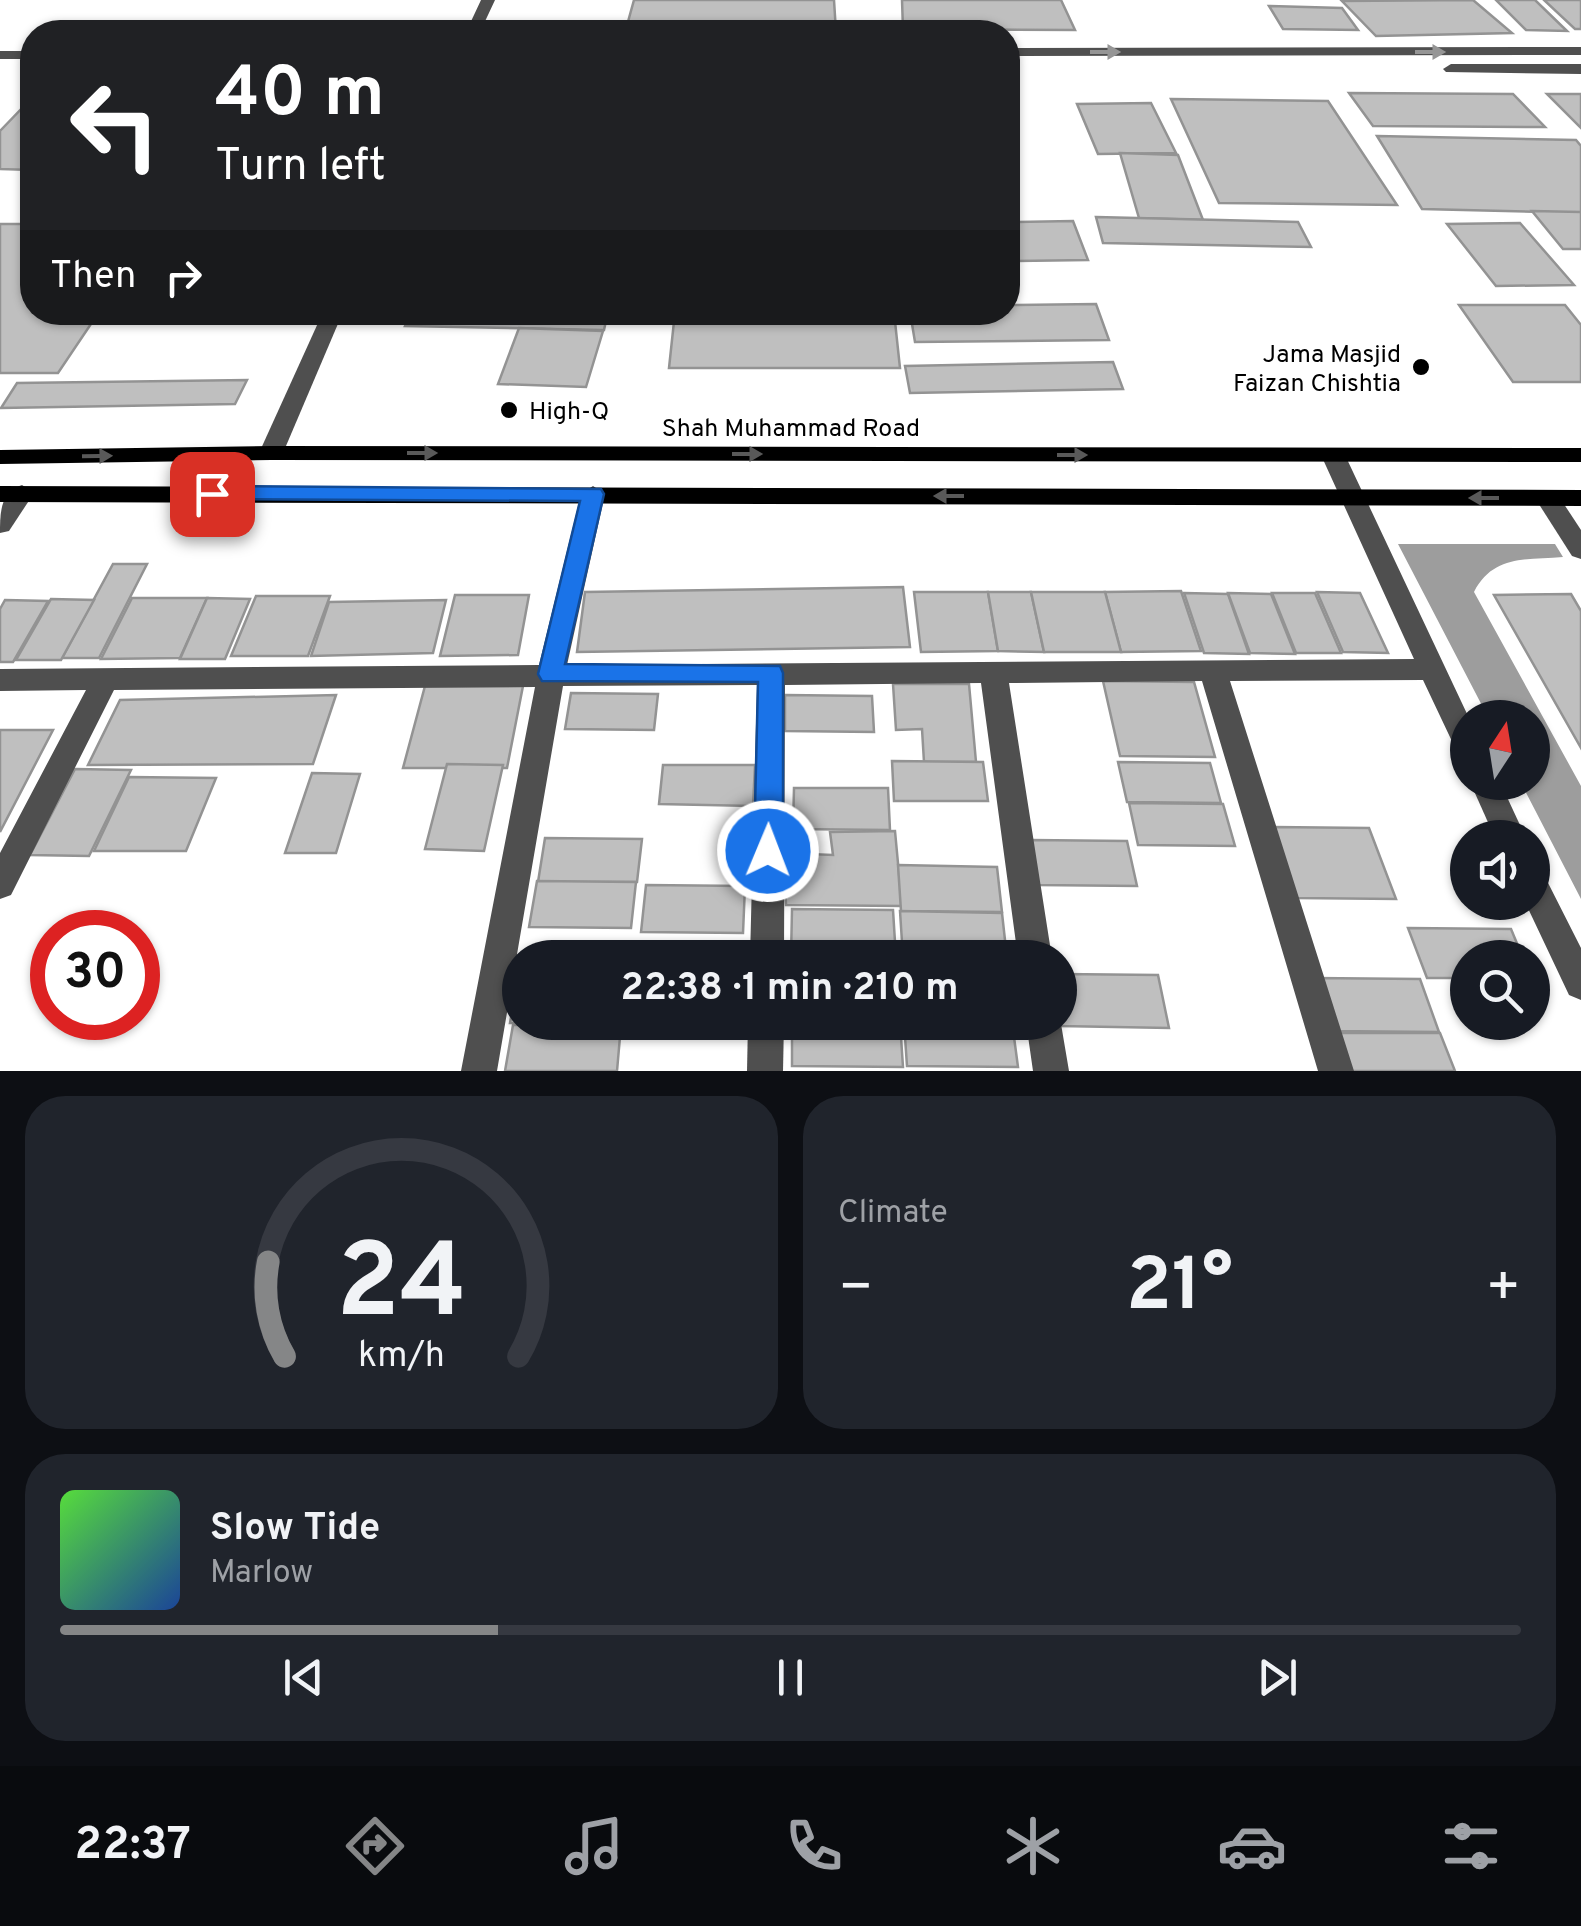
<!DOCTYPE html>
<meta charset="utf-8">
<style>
:root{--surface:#171b24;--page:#20242c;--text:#f1f3f6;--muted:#9ea1a6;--line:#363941;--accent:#858687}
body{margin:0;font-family:Overpass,sans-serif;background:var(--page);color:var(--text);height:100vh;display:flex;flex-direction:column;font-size:38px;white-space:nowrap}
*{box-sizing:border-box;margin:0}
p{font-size:32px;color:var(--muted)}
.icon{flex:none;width:55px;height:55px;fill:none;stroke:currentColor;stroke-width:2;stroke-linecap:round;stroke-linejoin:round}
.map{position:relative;height:1071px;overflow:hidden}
.drawer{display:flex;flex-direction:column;gap:25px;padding:25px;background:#0d0f14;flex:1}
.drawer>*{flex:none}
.guide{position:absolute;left:20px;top:20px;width:1000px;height:305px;border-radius:40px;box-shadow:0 2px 8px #0004;background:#202124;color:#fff;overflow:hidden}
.needle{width:65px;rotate:12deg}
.buttons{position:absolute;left:1450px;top:700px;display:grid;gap:20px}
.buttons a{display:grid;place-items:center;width:100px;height:100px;border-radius:50%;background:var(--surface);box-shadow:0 2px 8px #0004;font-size:50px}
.speed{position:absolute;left:30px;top:910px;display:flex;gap:20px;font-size:50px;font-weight:700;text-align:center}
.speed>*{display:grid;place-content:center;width:130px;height:130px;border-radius:50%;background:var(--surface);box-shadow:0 2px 8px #0004;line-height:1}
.speed .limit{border:15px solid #d22;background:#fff;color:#111}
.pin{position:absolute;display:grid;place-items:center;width:85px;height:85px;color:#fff;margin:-42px;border-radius:20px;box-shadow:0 5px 15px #0006}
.me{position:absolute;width:110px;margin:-55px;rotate:1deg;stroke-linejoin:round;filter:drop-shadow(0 0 8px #0008)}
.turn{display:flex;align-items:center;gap:35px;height:210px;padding:0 30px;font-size:45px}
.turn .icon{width:130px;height:130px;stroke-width:2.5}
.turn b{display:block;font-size:70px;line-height:85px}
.then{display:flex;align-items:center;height:95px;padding:0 30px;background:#0003;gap:20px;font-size:38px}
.big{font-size:75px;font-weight:700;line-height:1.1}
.drawer .widget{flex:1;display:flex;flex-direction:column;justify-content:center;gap:15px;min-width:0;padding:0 35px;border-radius:40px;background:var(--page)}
.drawer .dial{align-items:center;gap:0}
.dial svg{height:260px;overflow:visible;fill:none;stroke:var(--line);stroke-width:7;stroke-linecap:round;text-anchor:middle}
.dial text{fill:var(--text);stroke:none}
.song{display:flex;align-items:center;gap:30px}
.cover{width:120px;height:120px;border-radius:15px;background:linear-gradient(135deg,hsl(110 70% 55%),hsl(220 70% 35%))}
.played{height:10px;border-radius:5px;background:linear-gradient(90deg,var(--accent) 30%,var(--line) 30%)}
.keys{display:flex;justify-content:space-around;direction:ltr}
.heat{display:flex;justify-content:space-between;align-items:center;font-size:55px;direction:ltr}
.drawer .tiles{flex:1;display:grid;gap:25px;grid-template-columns:1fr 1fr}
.widget:last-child{grid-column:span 2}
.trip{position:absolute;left:502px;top:940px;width:575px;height:100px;border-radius:50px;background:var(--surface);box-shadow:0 2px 8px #0004;font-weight:700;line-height:100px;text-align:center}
.dock{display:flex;height:160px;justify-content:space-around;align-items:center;background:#090b0e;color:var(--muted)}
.dock .icon{width:70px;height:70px}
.dock .selected{color:var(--accent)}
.dock b{font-size:45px;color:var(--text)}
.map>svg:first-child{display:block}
.water{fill:#9d9d9d}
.building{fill:#bfbfbf;stroke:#939393;stroke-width:2.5}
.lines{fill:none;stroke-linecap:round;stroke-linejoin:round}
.minor{fill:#4f4f4f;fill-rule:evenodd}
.major{fill:#000;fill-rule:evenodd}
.oneway{fill:#959595}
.oneway2{fill:#595959}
.route{fill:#1a73e8;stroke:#114b97;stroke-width:2.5}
.poi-dot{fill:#000;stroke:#fff;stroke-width:4}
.labels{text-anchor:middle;stroke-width:9;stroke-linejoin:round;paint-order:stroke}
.poi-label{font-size:25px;fill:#000;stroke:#fff;text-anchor:end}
.street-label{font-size:25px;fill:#000;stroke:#fff}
</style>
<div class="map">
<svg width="1581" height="1071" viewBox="0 0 1581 1071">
<rect width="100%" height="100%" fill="#fff"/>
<!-- water -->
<path class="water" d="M1398,544h157l8,13c-37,3 -70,-2 -89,35l107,194v113l-60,-116 11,-1v-64l-44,-1z"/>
<!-- building -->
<g class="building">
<polygon points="634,0 834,0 836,32 626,29"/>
<polygon points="902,0 1061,0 1075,30 903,29"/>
<polygon points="1473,0 1512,33 1376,36 1342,1"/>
<polygon points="1496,0 1535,0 1567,31 1526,30"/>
<polygon points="1544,0 1581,0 1581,29 1575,29"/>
<polygon points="1269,6 1342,8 1358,30 1283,29"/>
<polygon points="1349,93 1513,94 1545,127 1373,126"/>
<polygon points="1547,94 1581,94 1581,128"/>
<polygon points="1171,99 1328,101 1397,205 1219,203"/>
<polygon points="27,103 32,103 32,170 0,169 0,131"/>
<polygon points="1151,103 1176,153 1098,154 1077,104"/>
<polygon points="1377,136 1576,140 1581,146 1581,213 1422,209"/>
<polygon points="1120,153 1178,155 1203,220 1139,218"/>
<polygon points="1532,211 1581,212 1581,249 1563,249"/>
<polygon points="1096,217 1298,222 1311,247 1103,243"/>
<polygon points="1073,221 1088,260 1008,261 1008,222"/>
<polygon points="1520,223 1574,285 1496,286 1447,224"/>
<polygon points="0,224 32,224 32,312 99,312 58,373 0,373"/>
<polygon points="1096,304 1109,340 915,342 910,312 1008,312 1008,305"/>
<polygon points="1459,305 1565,305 1581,325 1581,382 1513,382"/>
<polygon points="411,312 608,312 604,330 405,326"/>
<polygon points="675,312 894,312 900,368 669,368"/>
<polygon points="519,328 603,331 586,387 498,384"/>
<polygon points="1113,362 1123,389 910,393 905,366"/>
<polygon points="247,380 235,404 1,408 17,383"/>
<polygon points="113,564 147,564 99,658 62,658"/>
<polygon points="903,587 910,647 577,652 585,592"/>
<polygon points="1181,591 1201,651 1121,652 1105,592"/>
<polygon points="914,592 988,592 998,651 921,652"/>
<polygon points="988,592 1031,592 1044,652 998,651"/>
<polygon points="1031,592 1105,592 1121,652 1044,652"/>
<polygon points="1317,592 1360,593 1388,653 1343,652"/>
<polygon points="1184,593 1228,594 1249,654 1204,653"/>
<polygon points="1228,593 1271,594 1295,654 1250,653"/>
<polygon points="1272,593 1315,593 1341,653 1296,653"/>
<polygon points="1571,594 1581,611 1581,748 1494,595"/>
<polygon points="455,595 529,595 518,655 440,656"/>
<polygon points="256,596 330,596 308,656 231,656"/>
<polygon points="132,598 207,598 180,658 101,659"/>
<polygon points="207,598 250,599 225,659 180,659"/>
<polygon points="51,599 94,600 61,660 16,660"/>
<polygon points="5,600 48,601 13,662 0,662 0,609"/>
<polygon points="446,600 433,653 311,656 329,602"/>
<polygon points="1103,681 1194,682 1215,757 1120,756"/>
<polygon points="893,684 969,684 976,762 924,762 922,729 896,730"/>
<polygon points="425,686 523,686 507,768 403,768"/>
<polygon points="571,693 658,694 654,730 565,729"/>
<polygon points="336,695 313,764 88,765 120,700"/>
<polygon points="785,695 872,696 874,732 785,731"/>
<polygon points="0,730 53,730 0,832"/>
<polygon points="892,761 983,762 988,801 894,801"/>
<polygon points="1118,762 1210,763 1221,803 1127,802"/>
<polygon points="447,764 503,765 484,851 425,849"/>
<polygon points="663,765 755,765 753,806 659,804"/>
<polygon points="75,769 131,770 89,856 30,855"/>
<polygon points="312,773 360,774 336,853 285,853"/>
<polygon points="129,777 216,778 186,851 94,851"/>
<polygon points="794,788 888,788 890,830 793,829"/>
<polygon points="1129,803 1223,804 1235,846 1138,845"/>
<polygon points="1273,827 1369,828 1396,899 1296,898"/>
<polygon points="895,831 902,906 786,905 784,853 833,855 830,832"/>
<polygon points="545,838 642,839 637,882 538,882"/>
<polygon points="1031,840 1127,841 1137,886 1037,885"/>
<polygon points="898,865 997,867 1002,912 901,911"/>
<polygon points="537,881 636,882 631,928 529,927"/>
<polygon points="646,885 745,886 743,933 641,932"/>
<polygon points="792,909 893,910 896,958 791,957"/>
<polygon points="900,911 1002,913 1007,958 903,958"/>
<polygon points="1408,928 1511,929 1523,958 1468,958 1468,978 1427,978"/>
<polygon points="519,971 520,1022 619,1024 510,1023"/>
<polygon points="1060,974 1158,975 1169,1028 1060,1026"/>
<polygon points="1313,978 1420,979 1439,1032 1330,1031"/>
<polygon points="632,1022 740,1022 740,1030 631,1029"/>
<polygon points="792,1022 900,1022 903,1067 792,1066"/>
<polygon points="904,1022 1012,1022 1018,1067 907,1066"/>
<polygon points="513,1025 621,1025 617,1071 505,1071"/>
<polygon points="1331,1033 1440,1033 1455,1071 1343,1071"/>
</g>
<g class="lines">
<!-- minor -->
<g class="minor">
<polygon points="481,0 495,0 480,32 466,32"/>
<polygon points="1581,47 1581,55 1008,56 1008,48"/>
<rect x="0" y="51" width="32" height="8"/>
<polygon points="1451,64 1581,64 1581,74 1446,72 1443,69"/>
<polygon points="323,312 343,312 283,453 271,460 263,458 259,453"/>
<polygon points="1333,448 1345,455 1469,718 1468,758 1458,754 1423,680 1230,681 1354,1071 1318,1071 1202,681 1009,683 1052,958 1018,958 981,683 785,685 784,958 750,958 757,685 563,686 497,1071 461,1071 535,687 114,690 11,895 0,899 0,853 86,690 0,691 0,669 539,665 581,494 593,486 605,494 567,665 1414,659 1321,455"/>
<path d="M22,485l12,8 -25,38 -9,2c0,-19 0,-42 22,-48z"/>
<polygon points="1547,490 1556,492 1581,530 1581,559 1572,556 1535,498"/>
<polygon points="1470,782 1500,782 1526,838 1495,838"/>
<polygon points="1532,869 1543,873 1581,948 1581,1000 1569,995 1525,902 1532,902"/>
<polygon points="1060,1018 1069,1071 1033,1071 1026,1022 1060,1022"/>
<polygon points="748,1022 784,1022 783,1071 747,1071"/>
</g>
<!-- major -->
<g class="major">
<polygon points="271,446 1581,448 1581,462 271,460 0,464 0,450"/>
<polygon points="0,486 1581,490 1581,506 0,502"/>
</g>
</g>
<!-- one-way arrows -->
<defs><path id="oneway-solid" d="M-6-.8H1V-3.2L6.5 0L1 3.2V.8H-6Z" transform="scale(2.5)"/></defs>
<g class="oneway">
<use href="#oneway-solid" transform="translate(1105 52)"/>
<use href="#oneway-solid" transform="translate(1430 52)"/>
</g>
<g class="oneway2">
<use href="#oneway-solid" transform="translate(422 453)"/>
<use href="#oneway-solid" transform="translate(747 454)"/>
<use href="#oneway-solid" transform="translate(1072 455)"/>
<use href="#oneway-solid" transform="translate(97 456) rotate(-1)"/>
<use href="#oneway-solid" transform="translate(949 496) rotate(-180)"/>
<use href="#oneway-solid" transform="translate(1484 498) rotate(180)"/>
</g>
<!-- route -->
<polygon class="route" points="212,486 601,489 604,494 565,664 780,666 783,673 783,851 778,860 768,863 758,860 754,851 758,682 542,681 538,674 580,501 205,499 202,494 205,488"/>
<!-- markers -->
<g class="poi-dot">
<circle cx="1421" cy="367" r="10"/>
<circle cx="509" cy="410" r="10"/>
</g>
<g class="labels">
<!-- poi labels -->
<g class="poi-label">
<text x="1401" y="362">Jama Masjid<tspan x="1401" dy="29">Faizan Chishtia</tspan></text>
<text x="529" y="419" text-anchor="start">High-Q</text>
</g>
<!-- street labels -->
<g class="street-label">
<text x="791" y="436">Shah Muhammad Road</text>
</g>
</g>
</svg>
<div class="buttons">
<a><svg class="needle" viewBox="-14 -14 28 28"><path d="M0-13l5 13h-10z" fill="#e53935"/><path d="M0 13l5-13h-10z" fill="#9ea1a6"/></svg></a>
<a><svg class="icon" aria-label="sound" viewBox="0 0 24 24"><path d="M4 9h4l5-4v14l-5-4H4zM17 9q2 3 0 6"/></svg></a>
<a><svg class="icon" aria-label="search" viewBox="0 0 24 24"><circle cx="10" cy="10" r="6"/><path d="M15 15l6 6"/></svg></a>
</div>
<div class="speed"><div class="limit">30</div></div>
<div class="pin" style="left:212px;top:494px;background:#d93025"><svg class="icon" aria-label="arrive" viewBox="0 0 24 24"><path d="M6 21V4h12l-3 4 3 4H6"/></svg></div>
<svg class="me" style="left:768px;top:851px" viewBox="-20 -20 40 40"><circle r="17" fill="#1a73e8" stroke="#fff" stroke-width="3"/><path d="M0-11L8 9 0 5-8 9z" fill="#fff"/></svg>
<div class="trip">22:38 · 1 min · 210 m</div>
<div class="guide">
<div class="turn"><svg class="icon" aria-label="left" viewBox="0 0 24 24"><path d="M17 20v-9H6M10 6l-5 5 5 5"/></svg><div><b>40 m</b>Turn left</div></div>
<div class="then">Then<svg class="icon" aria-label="right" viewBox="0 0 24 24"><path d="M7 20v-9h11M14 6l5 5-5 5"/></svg></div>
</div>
</div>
<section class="drawer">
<div class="tiles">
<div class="widget dial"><svg viewBox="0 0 100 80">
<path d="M14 69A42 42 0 1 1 86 69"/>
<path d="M14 69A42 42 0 0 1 9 40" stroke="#858687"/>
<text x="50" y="56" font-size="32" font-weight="700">24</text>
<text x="50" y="72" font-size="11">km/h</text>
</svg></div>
<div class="widget"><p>Climate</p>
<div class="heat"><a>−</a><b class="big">21°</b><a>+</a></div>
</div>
<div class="widget">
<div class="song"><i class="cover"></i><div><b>Slow Tide</b><p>Marlow</p></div></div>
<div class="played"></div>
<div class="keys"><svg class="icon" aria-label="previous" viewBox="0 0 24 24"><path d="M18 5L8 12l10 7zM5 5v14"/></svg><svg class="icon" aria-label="pause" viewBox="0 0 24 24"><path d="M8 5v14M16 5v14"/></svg><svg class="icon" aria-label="next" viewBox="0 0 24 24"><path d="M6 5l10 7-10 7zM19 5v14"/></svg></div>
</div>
</div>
</section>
<nav class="dock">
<b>22:37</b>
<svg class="icon selected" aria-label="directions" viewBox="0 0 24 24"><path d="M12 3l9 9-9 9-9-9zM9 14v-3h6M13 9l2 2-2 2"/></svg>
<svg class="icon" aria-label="music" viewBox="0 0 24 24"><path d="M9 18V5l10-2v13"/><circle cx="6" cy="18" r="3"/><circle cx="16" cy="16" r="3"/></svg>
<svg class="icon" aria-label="phone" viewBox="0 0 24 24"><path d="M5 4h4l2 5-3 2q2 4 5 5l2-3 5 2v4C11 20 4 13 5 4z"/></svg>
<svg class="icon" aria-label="climate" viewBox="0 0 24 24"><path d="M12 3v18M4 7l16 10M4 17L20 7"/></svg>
<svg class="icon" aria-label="car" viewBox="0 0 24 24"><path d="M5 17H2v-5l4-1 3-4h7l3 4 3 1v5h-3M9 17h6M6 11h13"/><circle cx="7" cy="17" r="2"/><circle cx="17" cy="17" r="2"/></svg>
<svg class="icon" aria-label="filters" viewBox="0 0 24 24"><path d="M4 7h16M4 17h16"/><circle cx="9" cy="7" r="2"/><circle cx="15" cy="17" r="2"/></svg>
</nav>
